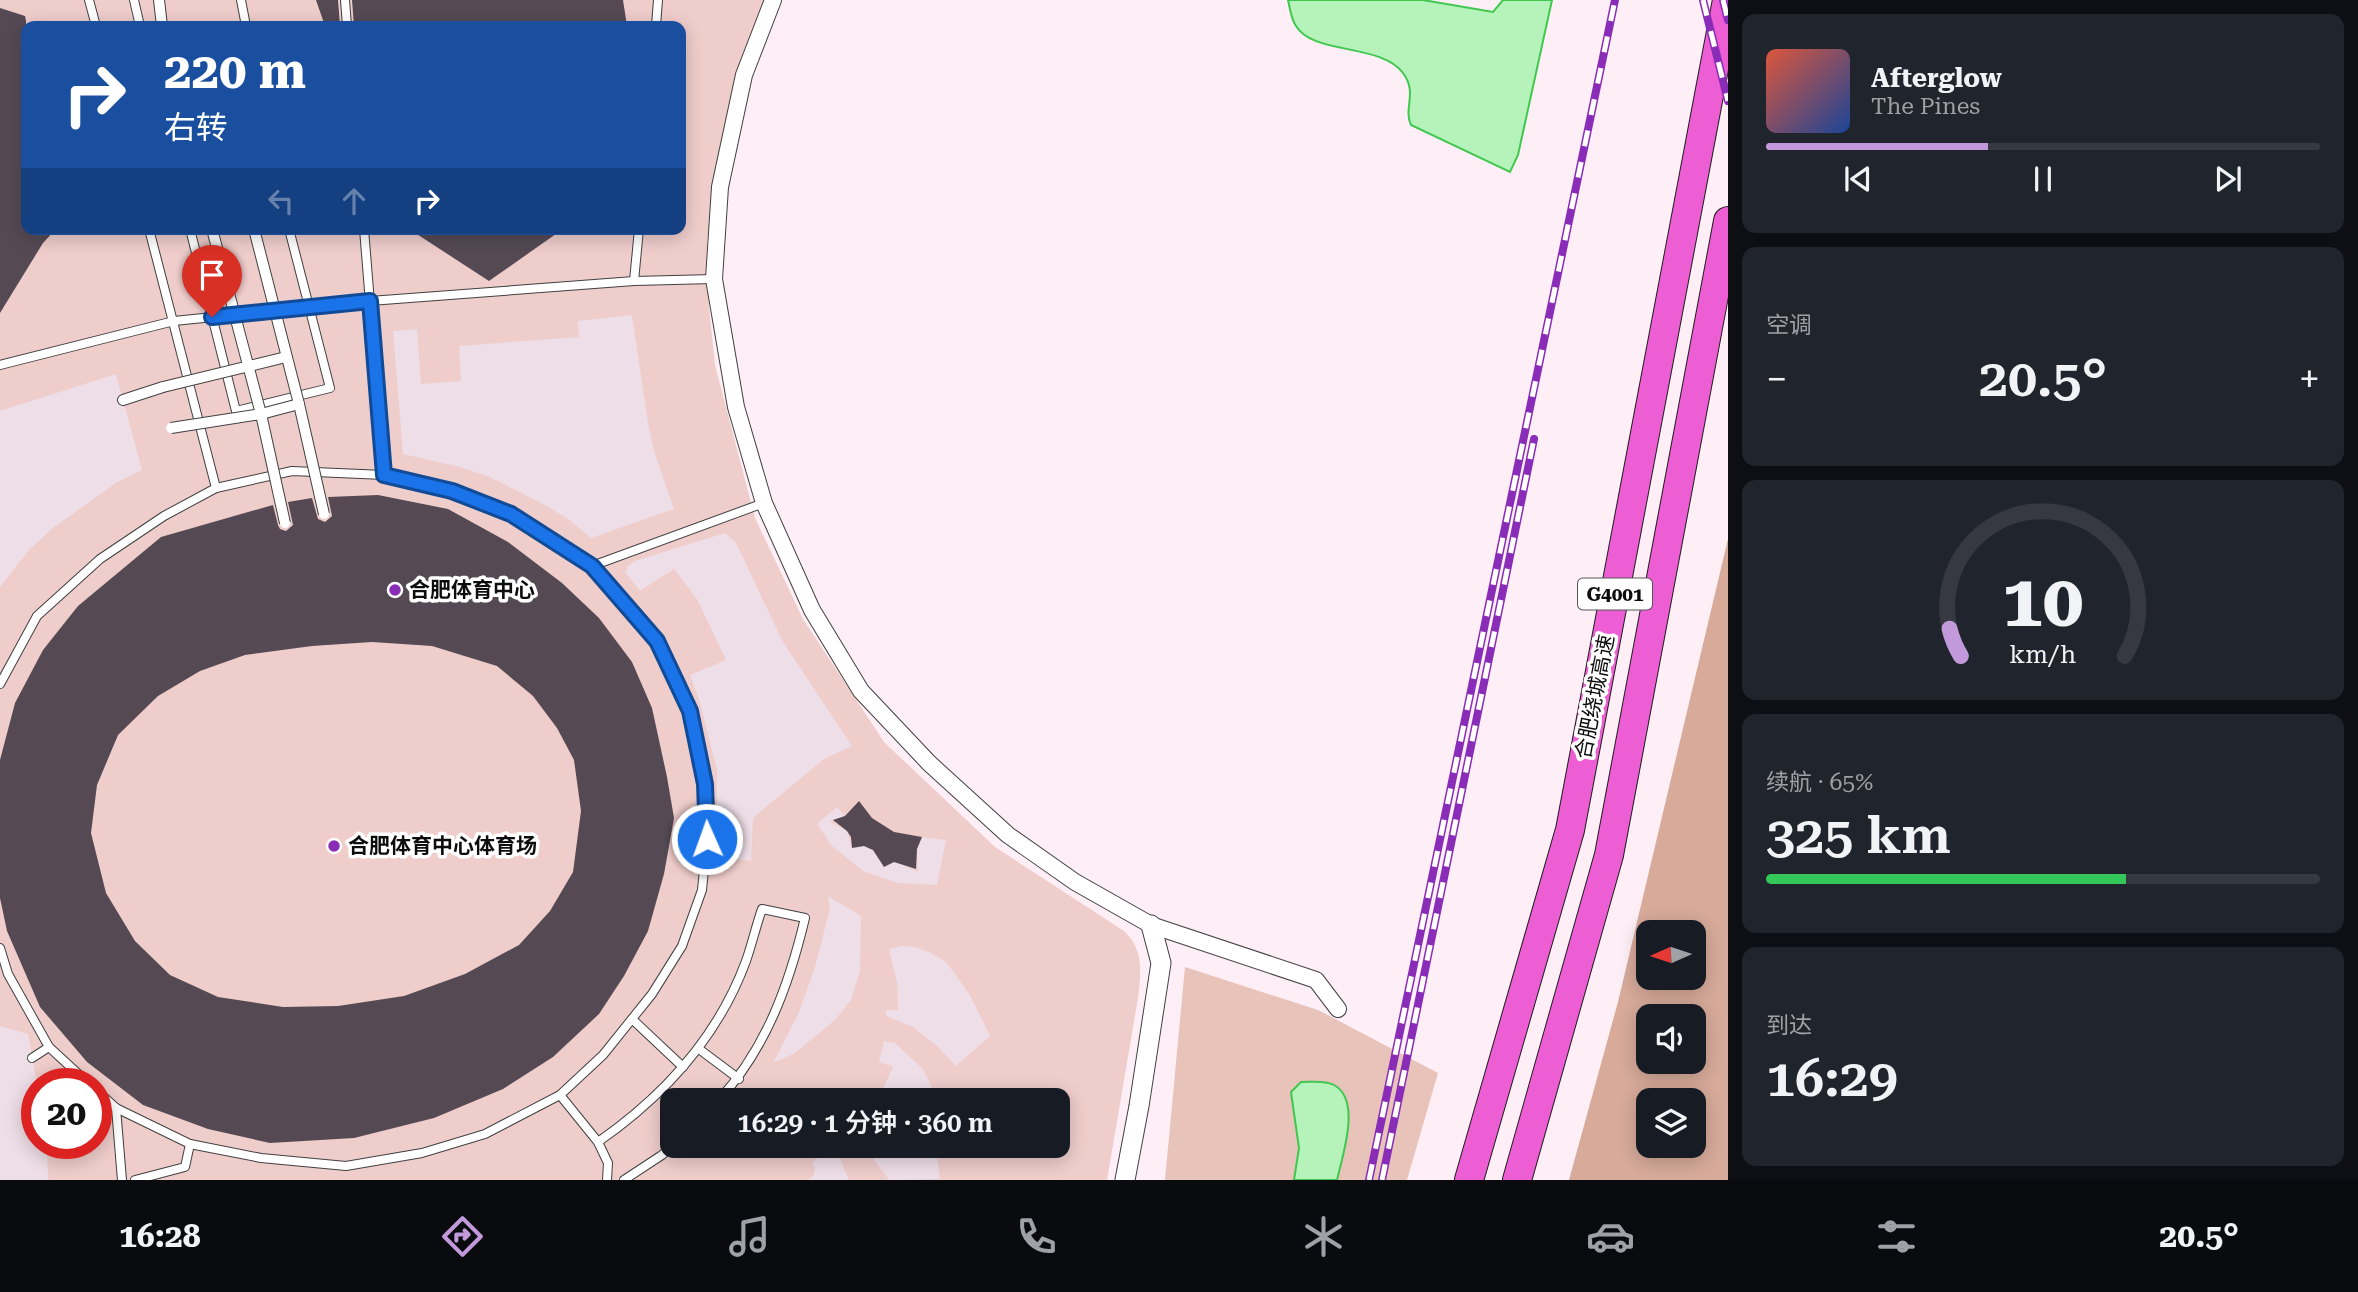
<!DOCTYPE html>
<html lang="zh">
<meta charset="utf-8">
<style>
:root{--surface:#171b24;--page:#20242c;--text:#f1f3f6;--muted:#9ea1a6;--line:#363941;--accent:#c299da}
body{margin:0;font-family:"Roboto Serif","Noto Sans SC",serif;background:var(--page);color:var(--text);height:100vh;display:flex;flex-direction:column;font-size:26px;white-space:nowrap}
*{box-sizing:border-box;margin:0}
p{font-size:23px;color:var(--muted)}
.icon{flex:none;width:38px;height:38px;fill:none;stroke:currentColor;stroke-width:2;stroke-linecap:round;stroke-linejoin:round}
.map{position:relative;flex:1;overflow:hidden}
.panel{display:flex;flex-direction:column;gap:14px;padding:14px;background:#0d0f14;width:630px}
.panel>*{flex:none}
.top-card{position:absolute;left:21px;top:21px;width:665px;height:214px;border-radius:14px;box-shadow:0 4px 18px #0003;background:#1a4fa0;color:#fff;overflow:hidden}
.needle{width:46px;rotate:267deg}
.tools{position:absolute;left:1636px;top:920px;display:grid;gap:14px}
.tools a{display:grid;place-items:center;width:70px;height:70px;border-radius:14px;background:var(--surface);box-shadow:0 4px 18px #0003;font-size:35px}
.speed{position:absolute;left:21px;top:1068px;display:flex;gap:14px;font-size:35px;font-weight:700;text-align:center}
.speed>*{display:grid;place-content:center;width:91px;height:91px;border-radius:50%;background:var(--surface);box-shadow:0 4px 18px #0003;line-height:1}
.speed .limit{border:10px solid #d22;background:#fff;color:#111}
.pin{position:absolute;display:grid;place-items:center;width:60px;height:60px;color:#fff;margin:-72px -30px;border-radius:50% 50% 50% 0;rotate:-45deg;box-shadow:0 0 7px #0007}
.pin .icon{rotate:45deg}
.me{position:absolute;width:77px;margin:-38px;rotate:358deg;stroke-linejoin:round;filter:drop-shadow(0 0 5px #0008)}
.turn{display:flex;align-items:center;gap:24px;height:147px;padding:0 28px;font-size:32px}
.turn .icon{width:91px;height:91px;stroke-width:2.5}
.turn b{display:block;font-size:49px;line-height:60px}
.lanes{display:flex;align-items:center;height:66px;padding:0 28px;background:#0003;justify-content:center;gap:35px;direction:ltr}
.lanes .off{opacity:.35}
.big{font-size:52px;font-weight:600;line-height:1.1}
.panel .widget{flex:1;display:flex;flex-direction:column;justify-content:center;gap:10px;min-width:0;padding:0 24px;border-radius:14px;background:var(--page)}
.panel .dial{align-items:center;gap:0}
.dial svg{height:182px;overflow:visible;fill:none;stroke:var(--line);stroke-width:7;stroke-linecap:round;text-anchor:middle}
.dial text{fill:var(--text);stroke:none}
.song{display:flex;align-items:center;gap:21px}
.cover{width:84px;height:84px;border-radius:10px;background:linear-gradient(135deg,hsl(10 70% 55%),hsl(220 70% 35%))}
.played{height:7px;border-radius:4px;background:linear-gradient(90deg,var(--accent) 40%,var(--line) 40%)}
.keys{display:flex;justify-content:space-around;direction:ltr}
.heat{display:flex;justify-content:space-between;align-items:center;font-size:38px;direction:ltr}
.charge{height:10px;border-radius:5px;background:linear-gradient(90deg,#34c759 65%,var(--line) 0)}
.trip{position:absolute;left:660px;top:1088px;width:410px;height:70px;border-radius:14px;background:var(--surface);box-shadow:0 4px 18px #0003;font-weight:600;line-height:70px;text-align:center}
.tab-bar{display:flex;height:112px;justify-content:space-around;align-items:center;background:#090b0e;color:var(--muted)}
.tab-bar .icon{width:49px;height:49px}
.tab-bar .current{color:var(--accent)}
.tab-bar b{font-size:32px;color:var(--text)}
main{display:flex;flex:1;min-height:0}
.map>svg:first-child{display:block}
.green{fill:#e7c3ba}
.forest{fill:#d7aa9a;fill-rule:evenodd}
.pitch{fill:#efcdcb;fill-rule:evenodd}
.plaza{fill:#eedee7}
.water{fill:#b6f3bb;stroke:#40c750;stroke-width:2}
.building{fill:#554a54;fill-rule:evenodd}
.lines{fill:none;stroke-linecap:round;stroke-linejoin:round}
.service-casing{stroke:#404040;stroke-width:10}
.pedestrian-casing{stroke:#404040;stroke-width:12}
.minor-casing{stroke:#404040;stroke-width:18}
.tertiary-casing{stroke:#404040;stroke-width:21}
.motorway-casing{stroke:#1e1e1e;stroke-width:30}
.service{stroke:#fff;stroke-width:8}
.pedestrian{stroke:#fff;stroke-width:10}
.minor{stroke:#fff;stroke-width:16}
.tertiary{stroke:#fff;stroke-width:19}
.motorway{stroke:#ed5dd4;stroke-width:28}
.rail-casing{stroke:#892cb7;stroke-width:8}
.rail{stroke:#fff;stroke-width:5;stroke-dasharray:16;stroke-linecap:butt}
.pedestrian-bridge-casing{stroke:#404040;stroke-width:12;stroke-linecap:butt}
.pedestrian-bridge{stroke:#fff;stroke-width:10}
.route-casing{stroke:#114b97;stroke-width:18}
.route{stroke:#1a73e8;stroke-width:12}
.poi-dot{fill:#892cb7;stroke:#fff;stroke-width:2.5}
.labels{text-anchor:middle;stroke-width:7;stroke-linejoin:round;paint-order:stroke}
.shield{fill:#fff;stroke:#565656;stroke-width:2}
.shield-label{font-size:19px;font-weight:bold;fill:#0d0d0d}
.poi-label{font-size:21px;font-weight:bold;fill:#0d0d0d;stroke:#fff;text-anchor:start}
.street-label{font-size:21px;fill:#0d0d0d;stroke:#fff}
</style>
<main>
<div class="map">
<svg width="1728" height="1180" viewBox="0 0 1728 1180">
<rect width="100%" height="100%" fill="#feeef6"/>
<!-- green -->
<polygon class="green" points="1185,967 1318,1010 1438,1073 1407,1180 1165,1180"/>
<!-- forest -->
<path class="forest" d="M1728,539v641h-159l49,-178zM1648,933h46v45h-46zM1648,1017h46v45h-46zM1648,1101h46v45h-46z"/>
<!-- pitch -->
<path class="pitch" d="M0,0h767l-42,128 -18,112 2,68 6,57 40,153 48,101 81,123 111,105 129,84c20,18 17,42 14,67l-31,182h-1107zM26,26h655v203h-655zM37,1083h59v60h-59zM672,1101h385v45h-385z"/>
<!-- plaza -->
<g class="plaza">
<polygon points="632,315 648,423 655,454 674,509 591,538 568,519 545,505 490,477 460,467 403,454 393,331 417,329 421,384 461,381 459,346 579,337 578,321"/>
<polygon points="116,374 142,470 116,483 53,528 29,550 0,587 0,411"/>
<polygon points="725,533 736,543 783,642 852,746 824,759 753,818 751,861 717,857 717,770 700,702 690,675 726,660 697,599 674,569 640,591 625,572 628,566 635,561"/>
<polygon points="837,807 845,816 829,821 847,831 852,848 864,846 918,872 917,849 922,837 946,840 937,885 898,883 863,871 832,846 817,824"/>
<polygon points="828,896 861,916 860,971 851,1000 835,1020 795,1053 773,1063 799,1012 815,967 830,908"/>
<polygon points="903,946 916,947 933,954 947,963 970,995 990,1036 956,1066 938,1047 913,1027 886,1016 886,1010 898,1010 897,983 889,949"/>
<polygon points="0,1026 28,1034 37,1083 37,1143 47,1143 48,1180 0,1180"/>
<polygon points="884,1041 895,1043 923,1069 931,1085 934,1101 877,1101 893,1067 879,1062"/>
<polygon points="864,1146 936,1146 940,1179 889,1180"/>
<polygon points="821,1154 825,1158 839,1157 849,1180 808,1180 813,1176 815,1168 812,1163"/>
</g>
<!-- water -->
<g class="water">
<path d="M1288,0h135l70,12 10,-12h49l-34,155 -8,17 -99,-47c-8,-17 7,-32 -8,-52 -22,-30 -90,-18 -107,-47 -5,-7 -6,-18 -8,-26z"/>
<path d="M1301,1082c10,0 24,-2 33,3 28,15 8,72 3,95h-43l5,-32 -8,-56z"/>
</g>
<!-- building -->
<g class="building">
<polygon points="316,0 338,0 340,26 325,26"/>
<polygon points="352,0 623,0 627,26 354,26"/>
<polygon points="0,8 25,16 26,21 26,229 56,229 43,243 0,313"/>
<polygon points="409,229 563,229 489,281"/>
<path d="M378,495l70,14 60,33 54,41 37,35 33,44 20,46 15,69 7,41 -10,56 -16,57 -24,45 -25,38 -46,43 -50,32 -69,29 -80,20 -84,5 -62,-14 -65,-24 -56,-43 -47,-55 -33,-76 -7,-33v-138l15,-57 28,-53 35,-44 83,-69 112,-32 5,20 2,4 6,2 7,-6 -5,-23 24,-4 6,21 7,3 7,-6 -4,-19zM372,642l60,4 65,20 36,30 24,32 17,32 7,51 -8,61 -23,39 -31,34 -54,29 -61,22 -66,10 -55,1 -65,-10 -48,-22 -35,-34 -29,-48 -15,-60 6,-48 21,-50 40,-39 42,-25 45,-16 67,-9z"/>
<polygon points="859,801 872,818 894,832 922,837 917,849 916,869 894,862 884,867 873,850 864,846 852,848 851,837 847,831 833,820 845,816"/>
</g>
<g class="lines">
<!-- service casing -->
<g class="service-casing">
<g id="service">
<polyline points="89,0 96,26"/>
<polyline points="134,0 140,26"/>
<polyline points="241,0 246,26"/>
<polyline points="345,0 347,26"/>
<polyline points="656,26 658,0"/>
<polyline points="149,229 216,488"/>
<polyline points="190,229 236,411 330,388 289,229"/>
<polyline points="364,229 384,475"/>
<polyline points="634,281 639,229"/>
<polyline points="0,365 174,321 370,301 634,281 714,279"/>
<polyline points="592,566 764,503"/>
<polyline points="0,684 37,616 100,559 164,516 216,488 292,471 384,475 452,491 511,514 592,566 658,641 690,711 705,784 707,839 702,890 682,946 652,994 603,1055 560,1095 485,1134 422,1153 346,1166 261,1158 190,1144 116,1108 96,1090"/>
<polyline points="0,948 8,974 49,1047 88,1083"/>
<polyline points="632,1019 683,1067"/>
<polyline points="699,1049 739,1079"/>
<polyline points="32,1058 49,1047"/>
<polyline points="560,1095 598,1142 608,1163 607,1180"/>
<polyline points="116,1108 122,1180"/>
<path d="M598,1142c66,-46 120,-105 148,-181 6,-17 10,-35 16,-52l43,9c-16,67 -39,131 -87,183"/>
<polyline points="135,1180 185,1167 190,1144"/>
<polyline points="624,1180 662,1155 672,1146"/>
</g>
</g>
<!-- pedestrian casing -->
<g class="pedestrian-casing">
<g id="pedestrian">
<polyline points="159,0 162,26"/>
<polyline points="123,400 163,387"/>
</g>
</g>
<!-- minor casing -->
<g class="minor-casing">
<polyline id="minor" points="773,0 744,75 720,187 714,279 736,407 764,503 812,610 861,691 929,763 1008,835 1075,882 1151,925 1316,980 1338,1009"/>
</g>
<!-- tertiary casing -->
<g class="tertiary-casing">
<polyline id="tertiary" points="1125,1180 1139,1106 1161,963 1151,925"/>
</g>
<!-- motorway casing -->
<g class="motorway-casing">
<g id="motorway">
<polyline points="1469,1180 1570,830 1727,0"/>
<polyline points="1517,1180 1609,855 1728,221"/>
</g>
</g>
<!-- service -->
<use href="#service" class="service"/>
<!-- pedestrian -->
<use href="#pedestrian" class="pedestrian"/>
<!-- minor -->
<use href="#minor" class="minor"/>
<!-- tertiary -->
<use href="#tertiary" class="tertiary"/>
<!-- motorway -->
<use href="#motorway" class="motorway"/>
<!-- rail casing -->
<g class="rail-casing">
<g id="rail">
<polyline points="1703,0 1728,101"/>
<polyline points="1723,0 1728,20"/>
<polyline points="1369,1180 1615,0"/>
<polyline points="1382,1180 1534,439"/>
</g>
</g>
<!-- rail -->
<use href="#rail" class="rail"/>
<!-- pedestrian-bridge casing -->
<g class="pedestrian-bridge-casing">
<g id="pedestrian-bridge">
<polyline points="212,229 261,414 285,523"/>
<polyline points="254,229 299,404 324,514"/>
<polyline points="163,387 286,357"/>
<polyline points="171,428 261,414 299,404"/>
</g>
</g>
<!-- pedestrian-bridge -->
<use href="#pedestrian-bridge" class="pedestrian-bridge"/>
</g>
<g class="lines">
<!-- route casing -->
<g class="route-casing">
<polyline id="route" points="212,317 370,301 384,475 452,491 511,514 592,566 657,641 690,711 705,784 707,839"/>
</g>
<!-- route -->
<use href="#route" class="route"/>
</g>
<!-- markers -->
<g class="poi-dot">
<circle cx="395" cy="590" r="7"/>
<circle cx="334" cy="846" r="7"/>
</g>
<g class="labels">
<!-- shield labels -->
<rect class="shield" x="1578" y="578.5" width="74" height="31" rx="5"/>
<g class="shield-label">
<text x="1615" y="601">G4001</text>
</g>
<!-- poi labels -->
<g class="poi-label">
<text x="409" y="597">合肥体育中心</text>
<text x="348" y="853">合肥体育中心体育场</text>
</g>
<!-- street labels -->
<g class="street-label">
<text transform="translate(1595 697) rotate(-79)" y="7">合肥绕城高速</text>
</g>
</g>
</svg>
<div class="tools">
<a><svg class="needle" viewBox="-14 -14 28 28"><path d="M0-13l5 13h-10z" fill="#e53935"/><path d="M0 13l5-13h-10z" fill="#9ea1a6"/></svg></a>
<a><svg class="icon" aria-label="sound" viewBox="0 0 24 24"><path d="M4 9h4l5-4v14l-5-4H4zM17 9q2 3 0 6"/></svg></a>
<a><svg class="icon" aria-label="layers" viewBox="0 0 24 24"><path d="M12 4l9 5-9 5-9-5zM3 14l9 5 9-5"/></svg></a>
</div>
<div class="speed"><div class="limit">20</div></div>
<div class="pin" style="left:212px;top:317px;background:#d93025"><svg class="icon" aria-label="arrive" viewBox="0 0 24 24"><path d="M6 21V4h12l-3 4 3 4H6"/></svg></div>
<svg class="me" style="left:707px;top:839px" viewBox="-20 -20 40 40"><circle r="17" fill="#1a73e8" stroke="#fff" stroke-width="3"/><path d="M0-11L8 9 0 5-8 9z" fill="#fff"/></svg>
<div class="trip">16:29 · 1 分钟 · 360 m</div>
<div class="top-card">
<div class="turn"><svg class="icon" aria-label="right" viewBox="0 0 24 24"><path d="M7 20v-9h11M14 6l5 5-5 5"/></svg><div><b>220 m</b>右转</div></div>
<div class="lanes"><svg class="icon off" aria-label="left" viewBox="0 0 24 24"><path d="M17 20v-9H6M10 6l-5 5 5 5"/></svg><svg class="icon off" aria-label="ahead" viewBox="0 0 24 24"><path d="M12 20V5M6 11l6-6 6 6"/></svg><svg class="icon" aria-label="right" viewBox="0 0 24 24"><path d="M7 20v-9h11M14 6l5 5-5 5"/></svg></div>
</div>
</div>
<section class="panel">
<div class="widget">
<div class="song"><i class="cover"></i><div><b>Afterglow</b><p>The Pines</p></div></div>
<div class="played"></div>
<div class="keys"><svg class="icon" aria-label="previous" viewBox="0 0 24 24"><path d="M18 5L8 12l10 7zM5 5v14"/></svg><svg class="icon" aria-label="pause" viewBox="0 0 24 24"><path d="M8 5v14M16 5v14"/></svg><svg class="icon" aria-label="next" viewBox="0 0 24 24"><path d="M6 5l10 7-10 7zM19 5v14"/></svg></div>
</div>
<div class="widget"><p>空调</p>
<div class="heat"><a>−</a><b class="big">20.5°</b><a>+</a></div>
</div>
<div class="widget dial"><svg viewBox="0 0 100 80">
<path d="M14 69A42 42 0 1 1 86 69"/>
<path d="M14 69A42 42 0 0 1 9 57" stroke="#c299da"/>
<text x="50" y="56" font-size="32" font-weight="700">10</text>
<text x="50" y="72" font-size="11">km/h</text>
</svg></div>
<div class="widget"><p>续航 · 65%</p><b class="big">325 km</b><div class="charge"></div></div>
<div class="widget"><p>到达</p><b class="big">16:29</b></div>
</section>
</main>
<nav class="tab-bar">
<b>16:28</b>
<svg class="icon current" aria-label="directions" viewBox="0 0 24 24"><path d="M12 3l9 9-9 9-9-9zM9 14v-3h6M13 9l2 2-2 2"/></svg>
<svg class="icon" aria-label="music" viewBox="0 0 24 24"><path d="M9 18V5l10-2v13"/><circle cx="6" cy="18" r="3"/><circle cx="16" cy="16" r="3"/></svg>
<svg class="icon" aria-label="phone" viewBox="0 0 24 24"><path d="M5 4h4l2 5-3 2q2 4 5 5l2-3 5 2v4C11 20 4 13 5 4z"/></svg>
<svg class="icon" aria-label="climate" viewBox="0 0 24 24"><path d="M12 3v18M4 7l16 10M4 17L20 7"/></svg>
<svg class="icon" aria-label="car" viewBox="0 0 24 24"><path d="M5 17H2v-5l4-1 3-4h7l3 4 3 1v5h-3M9 17h6M6 11h13"/><circle cx="7" cy="17" r="2"/><circle cx="17" cy="17" r="2"/></svg>
<svg class="icon" aria-label="filters" viewBox="0 0 24 24"><path d="M4 7h16M4 17h16"/><circle cx="9" cy="7" r="2"/><circle cx="15" cy="17" r="2"/></svg>
<b>20.5°</b>
</nav>
